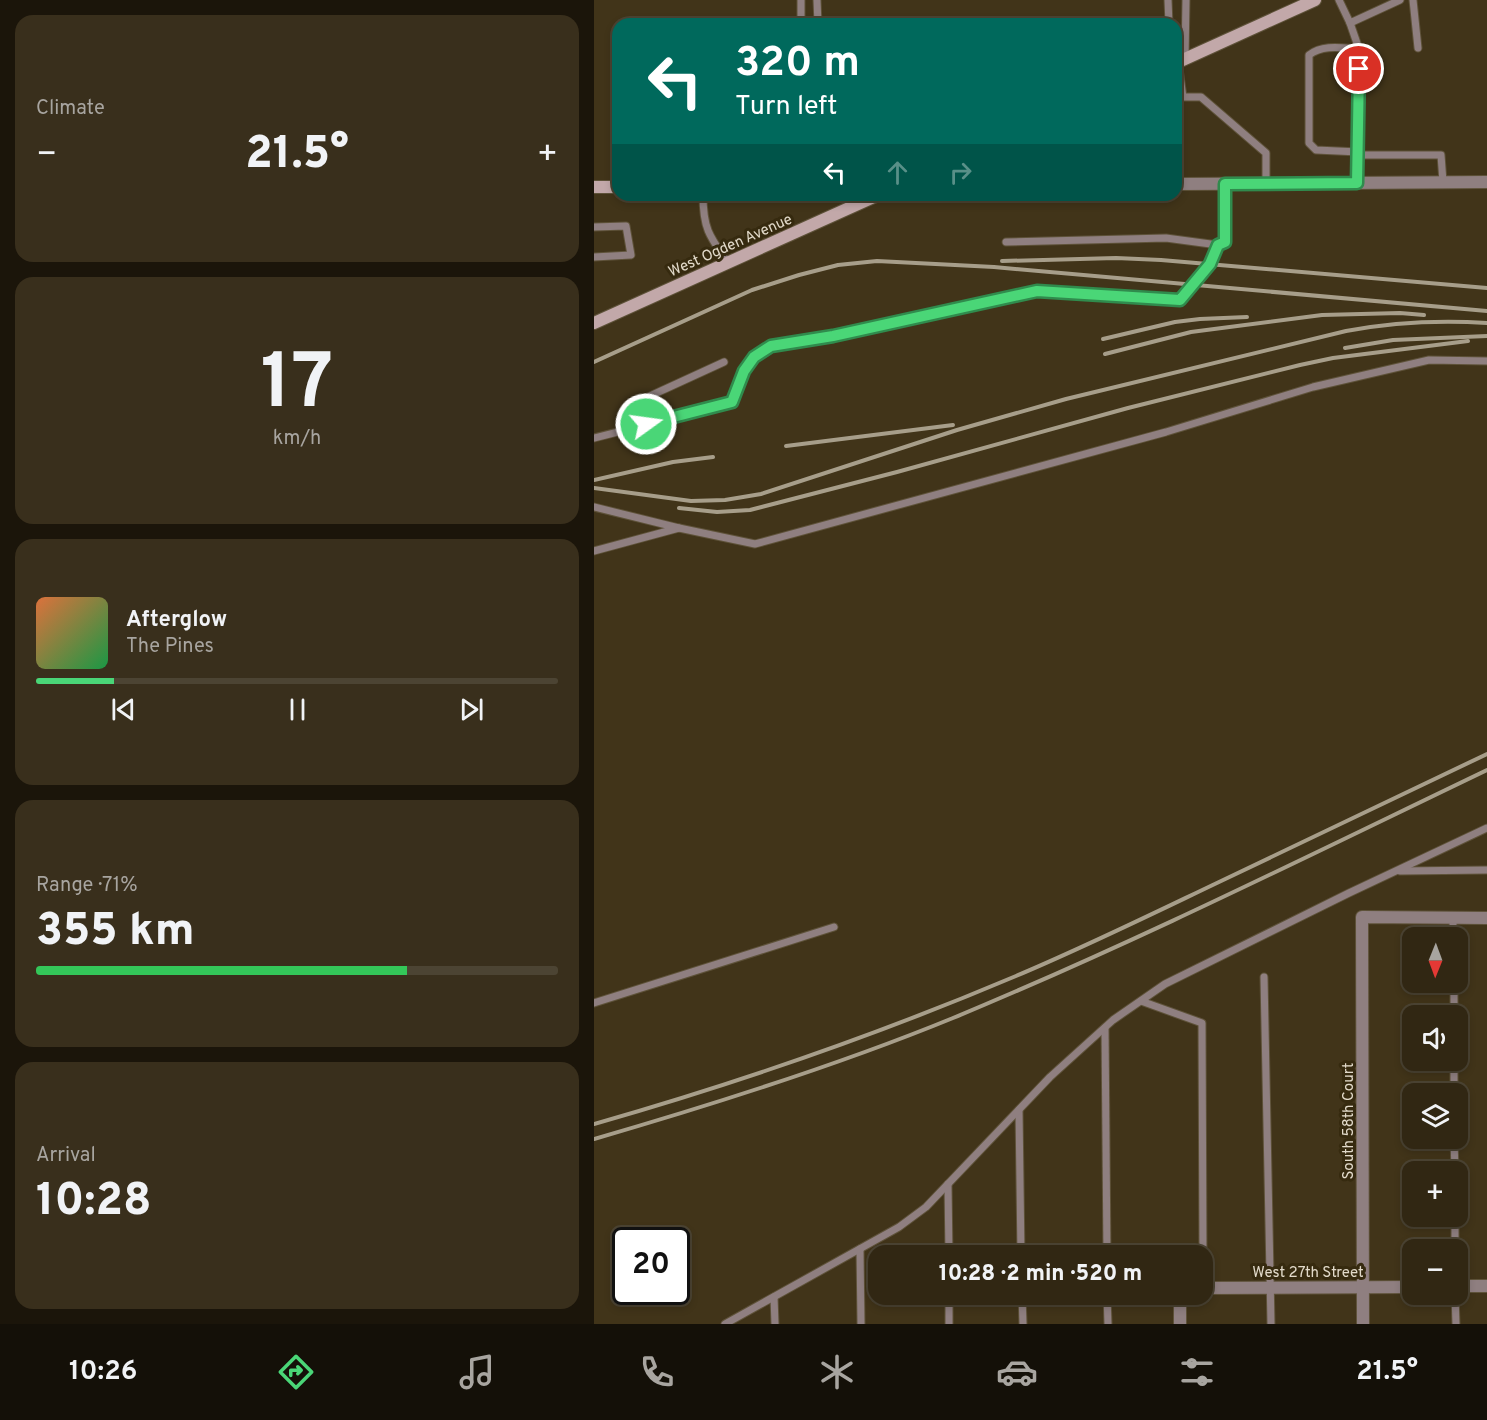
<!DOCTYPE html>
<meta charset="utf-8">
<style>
:root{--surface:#312713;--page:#392f1c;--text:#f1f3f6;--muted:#a8a5a0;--line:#4c4433;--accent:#4ad677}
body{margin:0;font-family:Overpass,sans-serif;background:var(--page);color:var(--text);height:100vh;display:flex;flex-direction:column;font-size:22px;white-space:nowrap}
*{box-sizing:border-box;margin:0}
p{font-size:20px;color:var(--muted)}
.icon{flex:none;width:33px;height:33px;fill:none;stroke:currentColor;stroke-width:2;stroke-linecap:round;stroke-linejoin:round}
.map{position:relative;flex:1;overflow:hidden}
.panel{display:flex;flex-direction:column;gap:15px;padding:15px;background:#1b150a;width:594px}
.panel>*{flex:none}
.top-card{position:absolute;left:18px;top:18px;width:570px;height:183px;border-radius:18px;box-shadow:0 3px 9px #0003,0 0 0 2px var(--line);background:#00695c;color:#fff;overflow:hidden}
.needle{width:39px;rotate:181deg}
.tools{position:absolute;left:808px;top:927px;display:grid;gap:12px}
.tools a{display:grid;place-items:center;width:66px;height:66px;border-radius:12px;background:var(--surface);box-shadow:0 3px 9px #0003,0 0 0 2px var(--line);font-size:30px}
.speed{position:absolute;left:18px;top:1227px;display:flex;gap:12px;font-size:30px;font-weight:700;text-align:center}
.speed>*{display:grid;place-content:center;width:78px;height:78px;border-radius:50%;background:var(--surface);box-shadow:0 3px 9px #0003,0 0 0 2px var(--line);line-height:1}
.speed .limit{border:3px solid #111;border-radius:9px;background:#fff;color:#111}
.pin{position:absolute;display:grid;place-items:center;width:51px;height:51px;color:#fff;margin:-26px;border:3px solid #fff;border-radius:50%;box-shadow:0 2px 6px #0007}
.me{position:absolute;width:66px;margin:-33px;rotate:76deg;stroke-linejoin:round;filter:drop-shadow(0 0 4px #0008)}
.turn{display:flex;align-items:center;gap:21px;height:126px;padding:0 24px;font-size:27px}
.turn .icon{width:78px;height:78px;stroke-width:2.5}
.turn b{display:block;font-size:42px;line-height:51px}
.lanes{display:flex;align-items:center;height:57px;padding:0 24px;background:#0003;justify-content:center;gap:30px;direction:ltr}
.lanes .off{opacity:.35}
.big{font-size:45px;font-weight:800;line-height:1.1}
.panel .card{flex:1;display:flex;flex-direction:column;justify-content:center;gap:9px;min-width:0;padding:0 21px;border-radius:18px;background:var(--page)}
.panel .dial{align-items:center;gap:0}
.dial b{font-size:78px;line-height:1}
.song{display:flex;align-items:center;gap:18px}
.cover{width:72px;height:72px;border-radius:9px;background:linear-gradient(135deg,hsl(20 70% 55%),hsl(140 70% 35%))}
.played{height:6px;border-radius:3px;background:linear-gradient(90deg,var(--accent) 15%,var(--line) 15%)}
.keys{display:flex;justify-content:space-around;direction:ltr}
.heat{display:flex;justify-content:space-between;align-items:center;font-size:33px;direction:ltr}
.charge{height:9px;border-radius:4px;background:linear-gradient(90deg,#34c759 71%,var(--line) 0)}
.trip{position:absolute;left:274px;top:1245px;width:345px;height:60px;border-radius:18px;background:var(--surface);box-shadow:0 3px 9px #0003,0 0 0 2px var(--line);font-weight:800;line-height:60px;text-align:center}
.dock{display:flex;height:96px;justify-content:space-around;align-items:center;background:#141008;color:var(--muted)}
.dock .icon{width:42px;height:42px}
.dock .current{color:var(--accent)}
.dock b{font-size:27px;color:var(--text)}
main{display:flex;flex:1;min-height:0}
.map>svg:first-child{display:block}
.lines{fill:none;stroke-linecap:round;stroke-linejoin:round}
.service-casing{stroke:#5e5239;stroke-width:9}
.minor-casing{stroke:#5e5239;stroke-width:14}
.secondary-casing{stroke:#5e5239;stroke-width:14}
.service{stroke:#8f7f80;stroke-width:7}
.minor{stroke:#8f7f80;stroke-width:12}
.secondary{stroke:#c2a8a9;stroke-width:12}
.rail{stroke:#a79e8a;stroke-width:4}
.route-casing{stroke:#308b4d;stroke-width:15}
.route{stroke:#4ad677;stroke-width:10}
.labels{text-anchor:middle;stroke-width:6;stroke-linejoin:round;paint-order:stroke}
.street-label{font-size:15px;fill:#e2daca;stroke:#362a0f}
</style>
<main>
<section class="panel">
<div class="card"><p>Climate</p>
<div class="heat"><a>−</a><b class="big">21.5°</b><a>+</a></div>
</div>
<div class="card dial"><b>17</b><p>km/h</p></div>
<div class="card">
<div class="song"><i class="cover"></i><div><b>Afterglow</b><p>The Pines</p></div></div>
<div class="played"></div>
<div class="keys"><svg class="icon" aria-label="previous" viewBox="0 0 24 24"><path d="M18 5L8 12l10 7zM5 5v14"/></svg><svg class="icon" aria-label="pause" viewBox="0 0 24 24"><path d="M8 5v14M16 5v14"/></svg><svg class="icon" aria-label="next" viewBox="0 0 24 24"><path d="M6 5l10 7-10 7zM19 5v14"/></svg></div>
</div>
<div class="card"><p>Range · 71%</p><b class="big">355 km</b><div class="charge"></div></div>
<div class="card"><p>Arrival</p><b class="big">10:28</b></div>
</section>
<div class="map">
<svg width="893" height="1324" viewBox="0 0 893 1324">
<rect width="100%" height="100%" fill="#413419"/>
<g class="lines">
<!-- service casing -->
<g class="service-casing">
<g id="service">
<polyline points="207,0 207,24"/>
<polyline points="223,0 224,24"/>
<polyline points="574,0 575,24"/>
<polyline points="745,0 756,23 806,0"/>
<polyline points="819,0 824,48"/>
<polyline points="756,23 765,49 765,154"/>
<polyline points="582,46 591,58"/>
<polyline points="591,58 592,0"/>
<polyline points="584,62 589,97 607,97 672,153 672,183"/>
<path d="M765,152l-43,-2 -7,-7v-88c14,-11 33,-7 50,-6"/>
<polyline points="763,183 765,155 847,155 849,182"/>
<path d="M109,195c0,33 6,41 25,68"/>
<polyline points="0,227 32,226 37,255 0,257"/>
<polyline points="412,242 572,238 624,245 631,241 631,184"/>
<polyline points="52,424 45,401 130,362"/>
<polyline points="0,438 138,403 150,371 160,357 177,347 239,336 443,291 586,300 616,264 624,245"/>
<polyline points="0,507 85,528 0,551"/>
<polyline points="85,528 161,544 572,432 719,387 835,360 893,361"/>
<polyline points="806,871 893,870"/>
<polyline points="859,918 859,938"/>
<polyline points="670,977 677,1324"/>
<polyline points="860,982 860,1016"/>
<polyline points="547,1001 608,1023 609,1260"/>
<polyline points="0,1003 240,927"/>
<polyline points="511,1028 513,1256"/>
<polyline points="860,1060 860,1094"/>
<polyline points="425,1110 427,1256"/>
<polyline points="860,1138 861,1172"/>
<polyline points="354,1184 355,1256"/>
<polyline points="861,1216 861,1250"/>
<polyline points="266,1249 267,1324"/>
<polyline points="355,1294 355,1324"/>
<polyline points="428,1294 429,1324"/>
<polyline points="513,1294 514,1324"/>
<polyline points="861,1294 862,1324"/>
<polyline points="180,1297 181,1324"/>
<polyline points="131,1324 305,1227 332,1207 456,1077 519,1020 571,984 755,893 893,828"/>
</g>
</g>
<!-- minor casing -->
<g class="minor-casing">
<g id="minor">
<polyline points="582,184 893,182"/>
<polyline points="864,1286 893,1286"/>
<polyline points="609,1288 819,1287"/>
<polyline points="586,1324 586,1294"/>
<polyline points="769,1324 768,917 893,918"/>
</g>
</g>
<!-- secondary casing -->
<g class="secondary-casing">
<g id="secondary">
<polyline points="582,63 721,0"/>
<polyline points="0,187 24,187"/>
<polyline points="0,323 284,195"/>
</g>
</g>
<!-- service -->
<use href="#service" class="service"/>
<!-- minor -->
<use href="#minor" class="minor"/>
<!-- secondary -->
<use href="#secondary" class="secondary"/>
<!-- rail -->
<g class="rail">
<polyline points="408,261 522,258 567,260 893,288"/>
<polyline points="509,339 581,322 606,319 653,317"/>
<polyline points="751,348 799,340 893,336"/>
<polyline points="511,354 597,332 728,315 806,313 830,315"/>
<polyline points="0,362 158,290 205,275 244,265 283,261 400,267 893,311"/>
<polyline points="192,446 359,425"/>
<polyline points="0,480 79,462 119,457"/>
<path d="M0,488l97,13 34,-1 36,-6 196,-64 109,-31 280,-68c48,-9 93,-11 141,-8"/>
<polyline points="85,508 123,512 156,510 303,472 534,408 706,365 739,358 874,341"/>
<path d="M0,1124c144,-41 285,-90 422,-148 69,-29 136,-62 203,-94 90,-43 179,-86 268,-128"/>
<path d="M0,1139c121,-35 242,-73 359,-121 181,-75 357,-163 534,-248"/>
</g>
</g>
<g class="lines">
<!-- route casing -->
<g class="route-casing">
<polyline id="route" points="52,424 138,402 150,371 160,357 177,346 239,336 443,291 586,300 616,264 624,245 631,242 631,184 763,183 765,69"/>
</g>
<!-- route -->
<use href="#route" class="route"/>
</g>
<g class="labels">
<!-- street labels -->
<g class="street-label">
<text transform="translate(136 245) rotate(-24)" y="5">West Ogden Avenue</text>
<text transform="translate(754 1121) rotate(-90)" y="5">South 58th Court</text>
<text x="714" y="1277">West 27th Street</text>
</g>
</g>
</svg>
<div class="tools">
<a><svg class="needle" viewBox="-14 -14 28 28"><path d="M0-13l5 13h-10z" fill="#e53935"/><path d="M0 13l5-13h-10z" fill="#a8a5a0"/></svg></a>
<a><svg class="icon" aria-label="sound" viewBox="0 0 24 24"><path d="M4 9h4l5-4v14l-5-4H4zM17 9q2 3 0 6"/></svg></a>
<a><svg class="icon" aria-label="layers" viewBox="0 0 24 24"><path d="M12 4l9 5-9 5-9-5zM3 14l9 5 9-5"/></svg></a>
<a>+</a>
<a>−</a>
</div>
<div class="speed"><div class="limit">20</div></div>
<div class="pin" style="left:765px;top:69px;background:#d93025"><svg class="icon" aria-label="arrive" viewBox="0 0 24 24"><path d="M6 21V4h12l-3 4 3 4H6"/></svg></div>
<svg class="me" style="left:52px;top:424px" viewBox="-20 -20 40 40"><circle r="17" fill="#4ad677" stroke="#fff" stroke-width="3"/><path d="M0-11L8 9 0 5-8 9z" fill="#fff"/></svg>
<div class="trip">10:28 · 2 min · 520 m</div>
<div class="top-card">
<div class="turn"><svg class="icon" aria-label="left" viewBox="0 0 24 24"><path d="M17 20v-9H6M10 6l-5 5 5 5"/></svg><div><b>320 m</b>Turn left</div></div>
<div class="lanes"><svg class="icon" aria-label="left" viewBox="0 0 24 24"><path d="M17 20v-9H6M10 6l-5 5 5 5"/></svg><svg class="icon off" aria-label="ahead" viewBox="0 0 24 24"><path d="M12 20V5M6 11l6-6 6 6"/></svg><svg class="icon off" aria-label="right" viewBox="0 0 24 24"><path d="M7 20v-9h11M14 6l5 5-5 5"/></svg></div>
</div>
</div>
</main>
<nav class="dock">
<b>10:26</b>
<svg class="icon current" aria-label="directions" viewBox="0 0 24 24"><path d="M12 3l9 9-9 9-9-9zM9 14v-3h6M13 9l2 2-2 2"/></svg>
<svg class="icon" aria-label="music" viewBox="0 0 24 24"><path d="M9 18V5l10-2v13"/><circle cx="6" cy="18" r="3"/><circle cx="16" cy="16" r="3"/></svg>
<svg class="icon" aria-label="phone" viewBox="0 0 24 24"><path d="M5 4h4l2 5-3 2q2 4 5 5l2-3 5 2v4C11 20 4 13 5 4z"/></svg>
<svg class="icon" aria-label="climate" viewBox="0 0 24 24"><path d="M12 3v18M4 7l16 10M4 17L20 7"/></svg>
<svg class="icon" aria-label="car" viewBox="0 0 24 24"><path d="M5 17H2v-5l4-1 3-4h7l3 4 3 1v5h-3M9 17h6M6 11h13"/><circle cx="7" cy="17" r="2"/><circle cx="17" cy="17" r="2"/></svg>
<svg class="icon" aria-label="filters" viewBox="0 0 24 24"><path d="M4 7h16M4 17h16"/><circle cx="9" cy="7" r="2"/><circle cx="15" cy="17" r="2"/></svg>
<b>21.5°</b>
</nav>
